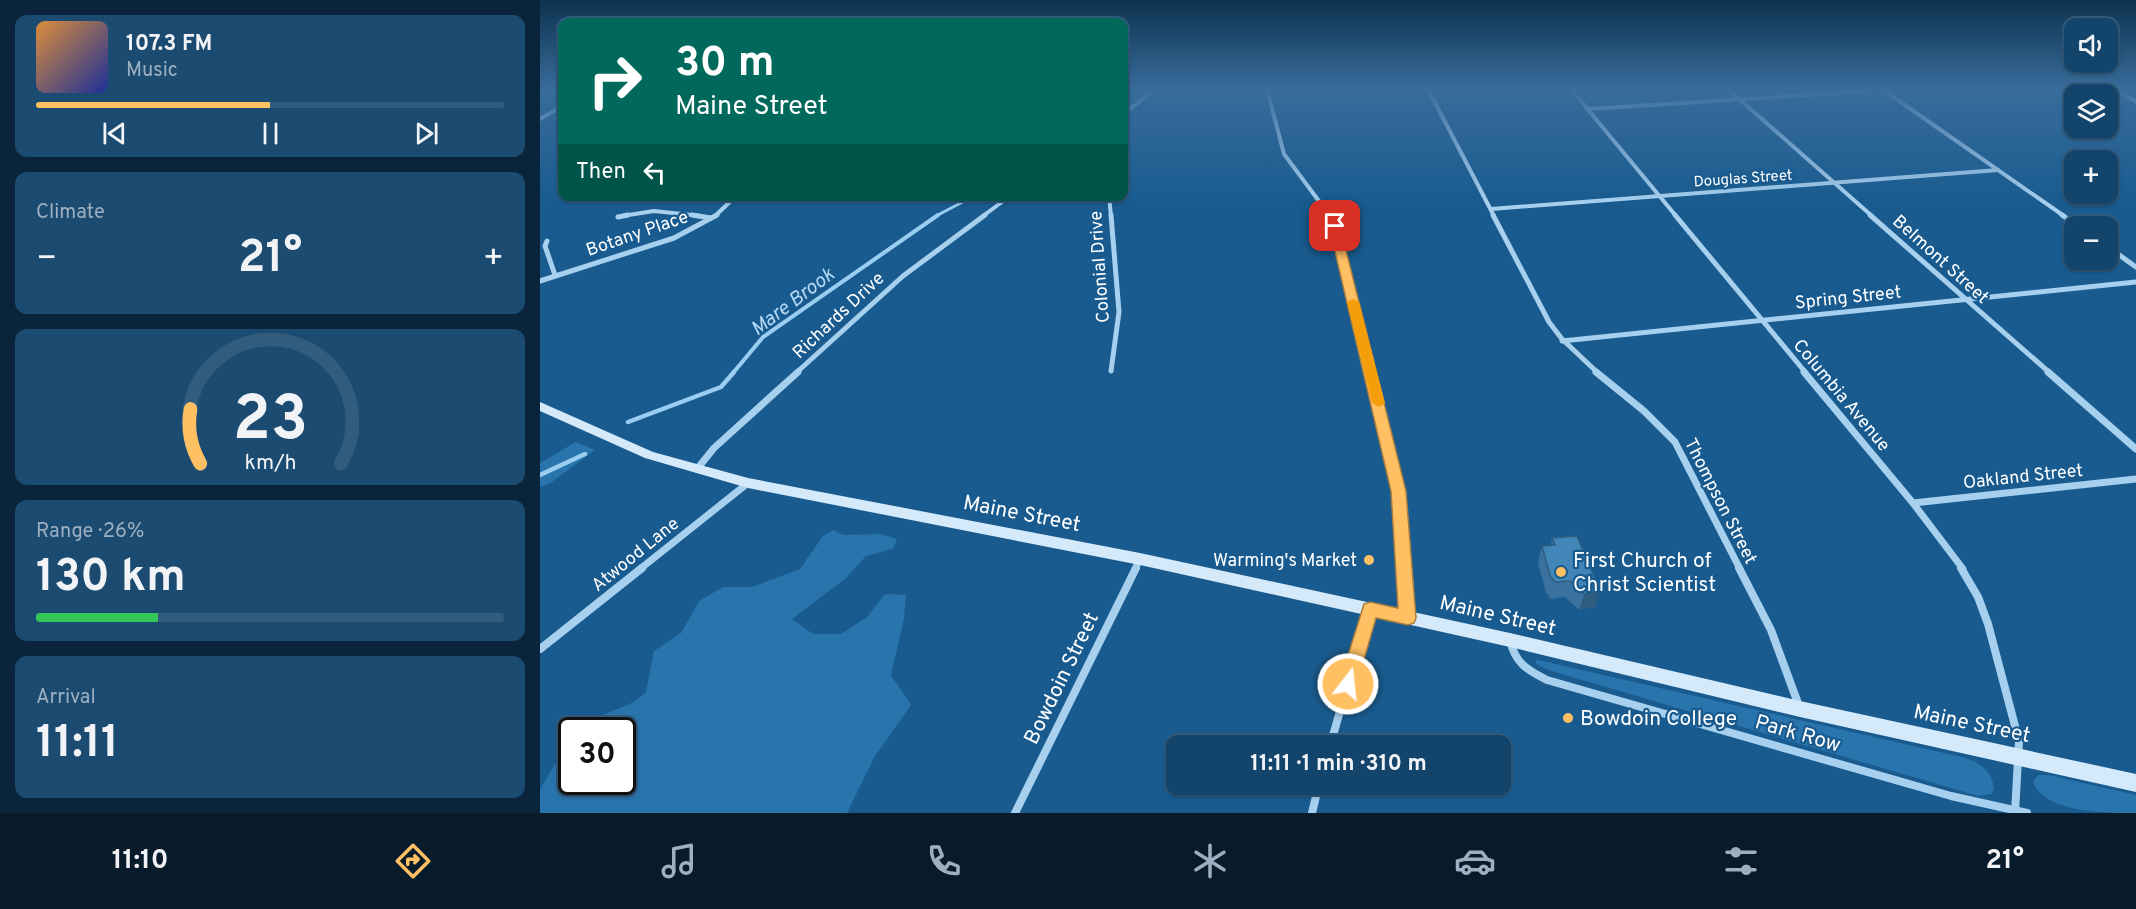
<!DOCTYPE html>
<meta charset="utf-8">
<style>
:root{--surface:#13446b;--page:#1c4b71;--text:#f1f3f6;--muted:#9db0c1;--line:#325c7e;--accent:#ffc064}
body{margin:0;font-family:Overpass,sans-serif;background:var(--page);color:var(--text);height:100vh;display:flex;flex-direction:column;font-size:22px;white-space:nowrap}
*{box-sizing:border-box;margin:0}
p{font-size:20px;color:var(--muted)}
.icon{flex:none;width:33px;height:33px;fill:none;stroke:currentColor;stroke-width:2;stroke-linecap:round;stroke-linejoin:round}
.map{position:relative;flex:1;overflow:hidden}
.details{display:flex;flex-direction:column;gap:15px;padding:15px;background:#0a253b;width:540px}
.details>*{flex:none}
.banner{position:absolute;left:18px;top:18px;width:570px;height:183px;border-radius:12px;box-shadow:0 2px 4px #0004,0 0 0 2px var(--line);background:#00695c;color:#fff;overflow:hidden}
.fabs{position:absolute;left:1524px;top:18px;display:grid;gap:12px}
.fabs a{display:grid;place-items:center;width:54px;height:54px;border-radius:12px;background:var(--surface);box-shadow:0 2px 4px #0004,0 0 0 2px var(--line);font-size:30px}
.speed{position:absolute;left:18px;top:717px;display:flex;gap:12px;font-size:30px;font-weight:700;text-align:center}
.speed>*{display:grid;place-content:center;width:78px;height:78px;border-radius:50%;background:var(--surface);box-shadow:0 2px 4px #0004,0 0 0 2px var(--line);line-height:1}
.speed .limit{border:3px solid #111;border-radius:9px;background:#fff;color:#111}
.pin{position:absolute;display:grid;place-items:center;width:51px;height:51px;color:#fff;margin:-26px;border-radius:12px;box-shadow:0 3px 9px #0006}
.me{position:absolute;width:66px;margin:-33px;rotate:16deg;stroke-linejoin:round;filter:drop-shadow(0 0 4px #0008)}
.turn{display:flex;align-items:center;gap:21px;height:126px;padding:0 18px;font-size:27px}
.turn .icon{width:78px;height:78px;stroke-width:2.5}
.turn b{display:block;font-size:42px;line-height:51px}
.then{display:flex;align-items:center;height:57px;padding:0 18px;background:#0003;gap:12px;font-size:22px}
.big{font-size:45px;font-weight:700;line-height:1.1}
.details .widget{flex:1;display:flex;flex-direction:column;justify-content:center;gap:9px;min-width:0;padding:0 21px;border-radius:12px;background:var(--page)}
.details .dial{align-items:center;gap:0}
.dial svg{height:156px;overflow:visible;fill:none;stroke:var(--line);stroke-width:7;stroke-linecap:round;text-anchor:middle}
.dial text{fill:var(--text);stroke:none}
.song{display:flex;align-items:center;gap:18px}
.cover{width:72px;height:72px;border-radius:9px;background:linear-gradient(135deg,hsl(30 70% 55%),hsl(230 70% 35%))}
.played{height:6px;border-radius:3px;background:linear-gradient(90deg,var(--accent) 50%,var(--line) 50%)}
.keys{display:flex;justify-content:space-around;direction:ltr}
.heat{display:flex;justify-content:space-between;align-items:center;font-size:33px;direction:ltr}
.charge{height:9px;border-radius:4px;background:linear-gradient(90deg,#34c759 26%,var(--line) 0)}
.trip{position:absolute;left:626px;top:735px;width:345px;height:60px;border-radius:12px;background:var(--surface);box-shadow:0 2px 4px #0004,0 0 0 2px var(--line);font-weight:700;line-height:60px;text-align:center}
.tabs{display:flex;height:96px;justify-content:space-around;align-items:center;background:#081b2b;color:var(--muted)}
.tabs .icon{width:42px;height:42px}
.tabs .on{color:var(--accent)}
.tabs b{font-size:27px;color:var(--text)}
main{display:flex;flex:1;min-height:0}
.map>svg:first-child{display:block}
.green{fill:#2974ac}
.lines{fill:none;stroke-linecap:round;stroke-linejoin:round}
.stream-far2{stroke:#99cdf1;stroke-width:3}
.stream-far1{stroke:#99cdf1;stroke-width:4}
.stream{stroke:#99cdf1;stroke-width:4.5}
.street-far3{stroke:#a7d0ef;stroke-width:4}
.street-far2{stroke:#a7d0ef;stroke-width:5}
.street-far1{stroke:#a7d0ef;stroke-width:7}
.street{stroke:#a7d0ef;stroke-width:8}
.secondary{fill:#d4e9fa;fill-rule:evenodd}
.wall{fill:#39729e}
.shaded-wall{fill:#2e5d81}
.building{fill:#4285b8;stroke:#2e5d81;stroke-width:1.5}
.route{fill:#ffc064;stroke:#a67d41;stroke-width:1.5}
.slow{fill:#f59e0b}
.poi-dot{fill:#ffc064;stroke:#195b8f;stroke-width:2}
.labels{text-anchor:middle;stroke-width:4.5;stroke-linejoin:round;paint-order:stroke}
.far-street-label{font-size:15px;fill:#fff;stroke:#195b8f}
.street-label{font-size:18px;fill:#fff;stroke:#195b8f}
.poi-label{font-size:18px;fill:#fff;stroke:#195b8f;text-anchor:end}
.water-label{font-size:20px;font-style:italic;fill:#b3d9f6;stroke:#195b8f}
.near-street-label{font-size:21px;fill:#fff;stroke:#195b8f}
.near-poi-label{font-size:21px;fill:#fff;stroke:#195b8f;text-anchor:start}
</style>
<main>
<section class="details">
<div class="widget">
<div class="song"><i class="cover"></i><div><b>107.3 FM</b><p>Music</p></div></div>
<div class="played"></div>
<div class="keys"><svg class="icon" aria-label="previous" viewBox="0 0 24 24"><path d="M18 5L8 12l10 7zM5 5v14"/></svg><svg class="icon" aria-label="pause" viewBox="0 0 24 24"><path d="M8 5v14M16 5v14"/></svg><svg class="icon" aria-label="next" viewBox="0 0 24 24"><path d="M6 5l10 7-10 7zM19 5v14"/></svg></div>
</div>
<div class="widget"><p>Climate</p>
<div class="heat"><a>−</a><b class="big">21°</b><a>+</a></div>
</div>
<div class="widget dial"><svg viewBox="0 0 100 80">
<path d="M14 69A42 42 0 1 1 86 69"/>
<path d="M14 69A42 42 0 0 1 9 41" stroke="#ffc064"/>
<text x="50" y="56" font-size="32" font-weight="700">23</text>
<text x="50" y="72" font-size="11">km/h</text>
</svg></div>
<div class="widget"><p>Range · 26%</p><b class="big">130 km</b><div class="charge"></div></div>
<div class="widget"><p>Arrival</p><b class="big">11:11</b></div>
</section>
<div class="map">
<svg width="1596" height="813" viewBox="0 0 1596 813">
<rect width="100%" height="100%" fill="#195b8f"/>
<!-- green -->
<g class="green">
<polygon points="36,442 55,450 9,484 0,487 0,463"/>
<polygon points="293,530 303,535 340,534 357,539 353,549 326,556 305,579 252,619 273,634 301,634 327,617 345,594 366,595 364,619 351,675 371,705 335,756 307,813 0,813 0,789 31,738 32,782 82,782 82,730 37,730 42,724 94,702 106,692 114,651 141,633 159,601 183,587 212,587 260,569 283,536"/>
<path d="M998,660l428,98c16,6 25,13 28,30l-2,6 -14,2 -430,-126 -12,-6 -1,-3z"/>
<path d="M1498,775h10l88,20v18c-31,0 -93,0 -103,-32z"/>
</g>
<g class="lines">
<!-- stream-far2 -->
<polyline class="stream-far2" points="396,216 434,196"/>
<!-- stream-far1 -->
<polyline class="stream-far1" points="193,373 223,337 398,215"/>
<!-- stream -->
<g class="stream">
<polyline points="88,422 181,387 194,372"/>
<polyline points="0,475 45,454"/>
</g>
<!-- street-far3 -->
<g class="street-far3">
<polyline points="727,89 744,154 790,216"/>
<polyline points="888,89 954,216"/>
<polyline points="1031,89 1136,216"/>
<polyline points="1188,89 1332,216"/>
<polyline points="1342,89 1524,216"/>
<polyline points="1048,109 1343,90"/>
<polyline points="584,113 617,89"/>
<polyline points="0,119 22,106"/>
<polyline points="569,196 571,216"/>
<polyline points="951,209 1458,170"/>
<polyline points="82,216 114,211 161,216"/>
<polyline points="175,216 196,196"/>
<polyline points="443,216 470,196"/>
</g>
<!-- street-far2 -->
<g class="street-far2">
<polyline points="152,215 171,218"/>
<polyline points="571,215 579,312 571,371"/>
<polyline points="789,215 798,237 831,373"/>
<polyline points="953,215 1009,322 1022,339 1058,373"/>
<polyline points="1135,215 1266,373"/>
<polyline points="1330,215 1510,373"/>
<polyline points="1522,215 1538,226"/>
<polyline points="78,217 88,215"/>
<polyline points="7,241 5,246 15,275"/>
<polyline points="1568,247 1596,267"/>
<polyline points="0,281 134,238 177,215"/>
<polyline points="1022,341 1596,282"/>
<polyline points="256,373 363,276 445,215"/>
</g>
<!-- street-far1 -->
<g class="street-far1">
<polyline points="830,372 859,491 865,569"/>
<polyline points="1056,372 1104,411 1135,442 1200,569"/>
<polyline points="1264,372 1373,503 1423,569"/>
<polyline points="1508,372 1596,449"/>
<polyline points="157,469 174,448 258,372"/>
<polyline points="1373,503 1596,479"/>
<polyline points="100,569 208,483"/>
<polyline points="595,569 600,559"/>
</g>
<!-- street -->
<g class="street">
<polyline points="864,568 868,617"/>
<polyline points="1199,568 1231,630 1259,706"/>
<polyline points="1421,568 1438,597 1448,624 1479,741 1475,813"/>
<path d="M970,640c5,23 17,30 37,40l404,116 76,17"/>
<polyline points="0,649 102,568"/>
<polyline points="790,746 829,610"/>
<polyline points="475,813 596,568"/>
<polyline points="772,813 779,784"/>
</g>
<!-- secondary -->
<g class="secondary">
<polygon points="1570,89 1579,89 1596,99 1596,104"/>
<polygon points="0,402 113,452 208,478 600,553 970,633 1260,701 1596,774 1596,792 1260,717 970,647 600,565 208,488 105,458 0,411"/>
</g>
</g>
<!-- wall -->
<polygon class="wall" points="1012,538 1060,591 1055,607 1039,610 1025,597 1010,599 1006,592 998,563 1002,546 1011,545"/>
<!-- shaded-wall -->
<polygon class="shaded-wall" points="1060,591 1055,607 1039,610 1044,594"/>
<!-- building -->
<polygon class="building" points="1037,536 1060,591 1044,594 1030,581 1015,582 1010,576 1002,546 1015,545 1012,538"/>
<!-- sky -->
<linearGradient id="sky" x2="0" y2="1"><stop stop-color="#0e324f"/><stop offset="0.44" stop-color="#386c9b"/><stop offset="1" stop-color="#386c9b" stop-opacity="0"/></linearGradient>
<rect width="1596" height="203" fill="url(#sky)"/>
<!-- route -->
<polygon class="route" points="795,223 800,226 866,491 876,618 874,623 868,625 836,618 817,684 814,690 808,692 801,690 799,684 824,604 830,602 858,608 851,491 789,226"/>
<!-- slow -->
<polygon class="slow" points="813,299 819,302 845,403 839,407 832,403 807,302"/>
<!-- markers -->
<g class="poi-dot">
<circle cx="829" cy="560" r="6"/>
<circle cx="1021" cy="572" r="6"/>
<circle cx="1028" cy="718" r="6"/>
</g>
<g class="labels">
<!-- far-street labels -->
<g class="far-street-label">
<text transform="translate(1203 178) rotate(-4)" y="5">Douglas Street</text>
</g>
<!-- street labels -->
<g class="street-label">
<text transform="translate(97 233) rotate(-19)" y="6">Botany Place</text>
<text transform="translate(1401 259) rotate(42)" y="6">Belmont Street</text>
<text transform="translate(559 267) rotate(-94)" y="6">Colonial Drive</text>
<text transform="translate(1308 297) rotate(-6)" y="6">Spring Street</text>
<text transform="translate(298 315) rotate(-43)" y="6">Richards Drive</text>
<text transform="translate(1302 395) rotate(50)" y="6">Columbia Avenue</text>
<text transform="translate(1483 476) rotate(-6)" y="6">Oakland Street</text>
<text transform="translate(1181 501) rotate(63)" y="6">Thompson Street</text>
<text transform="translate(95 554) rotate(-39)" y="6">Atwood Lane</text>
</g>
<!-- poi labels -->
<g class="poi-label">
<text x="817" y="566">Warming's Market</text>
</g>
<!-- water labels -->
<g class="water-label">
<text transform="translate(252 301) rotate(-37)" y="7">Mare Brook</text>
</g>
<!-- near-street labels -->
<g class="near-street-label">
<text transform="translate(482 513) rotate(11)" y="7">Maine Street</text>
<text transform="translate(958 615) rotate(13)" y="7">Maine Street</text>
<text transform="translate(521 678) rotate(-64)" y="7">Bowdoin Street</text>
<text transform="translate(1432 723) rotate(12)" y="7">Maine Street</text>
<text transform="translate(1258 733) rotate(16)" y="7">Park Row</text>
</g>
<!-- near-poi labels -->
<g class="near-poi-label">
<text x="1033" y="567">First Church of<tspan x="1033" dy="24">Christ Scientist</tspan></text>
<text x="1040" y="725">Bowdoin College</text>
</g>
</g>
</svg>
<div class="fabs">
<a><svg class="icon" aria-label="sound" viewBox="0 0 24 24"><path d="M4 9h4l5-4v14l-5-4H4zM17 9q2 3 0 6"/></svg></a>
<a><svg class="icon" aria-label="layers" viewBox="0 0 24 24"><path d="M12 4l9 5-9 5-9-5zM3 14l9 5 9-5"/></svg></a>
<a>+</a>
<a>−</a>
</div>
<div class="speed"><div class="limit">30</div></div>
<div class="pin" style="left:795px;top:226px;background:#d93025"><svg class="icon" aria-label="arrive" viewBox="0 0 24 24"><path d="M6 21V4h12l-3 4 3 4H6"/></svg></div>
<svg class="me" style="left:808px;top:684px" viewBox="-20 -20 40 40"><circle r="17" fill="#ffc064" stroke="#fff" stroke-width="3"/><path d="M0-11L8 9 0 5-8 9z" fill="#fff"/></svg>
<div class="trip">11:11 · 1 min · 310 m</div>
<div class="banner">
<div class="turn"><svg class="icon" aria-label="right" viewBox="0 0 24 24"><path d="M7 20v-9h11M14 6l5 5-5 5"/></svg><div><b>30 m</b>Maine Street</div></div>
<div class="then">Then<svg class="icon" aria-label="left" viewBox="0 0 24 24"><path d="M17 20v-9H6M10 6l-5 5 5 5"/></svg></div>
</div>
</div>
</main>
<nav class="tabs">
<b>11:10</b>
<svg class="icon on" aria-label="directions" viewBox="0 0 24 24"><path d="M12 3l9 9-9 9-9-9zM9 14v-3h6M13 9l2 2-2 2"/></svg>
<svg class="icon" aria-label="music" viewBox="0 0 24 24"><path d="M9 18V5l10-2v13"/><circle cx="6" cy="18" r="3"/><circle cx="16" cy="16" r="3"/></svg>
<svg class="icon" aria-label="phone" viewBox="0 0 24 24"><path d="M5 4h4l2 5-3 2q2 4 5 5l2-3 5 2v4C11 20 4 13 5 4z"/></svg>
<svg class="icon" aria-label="climate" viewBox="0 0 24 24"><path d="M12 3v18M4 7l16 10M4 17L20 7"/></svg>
<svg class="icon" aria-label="car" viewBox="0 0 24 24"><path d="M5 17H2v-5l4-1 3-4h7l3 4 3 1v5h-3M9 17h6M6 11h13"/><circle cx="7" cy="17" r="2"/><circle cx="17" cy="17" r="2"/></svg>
<svg class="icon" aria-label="filters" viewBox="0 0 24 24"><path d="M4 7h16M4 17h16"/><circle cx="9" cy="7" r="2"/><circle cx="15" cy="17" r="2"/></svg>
<b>21°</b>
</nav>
